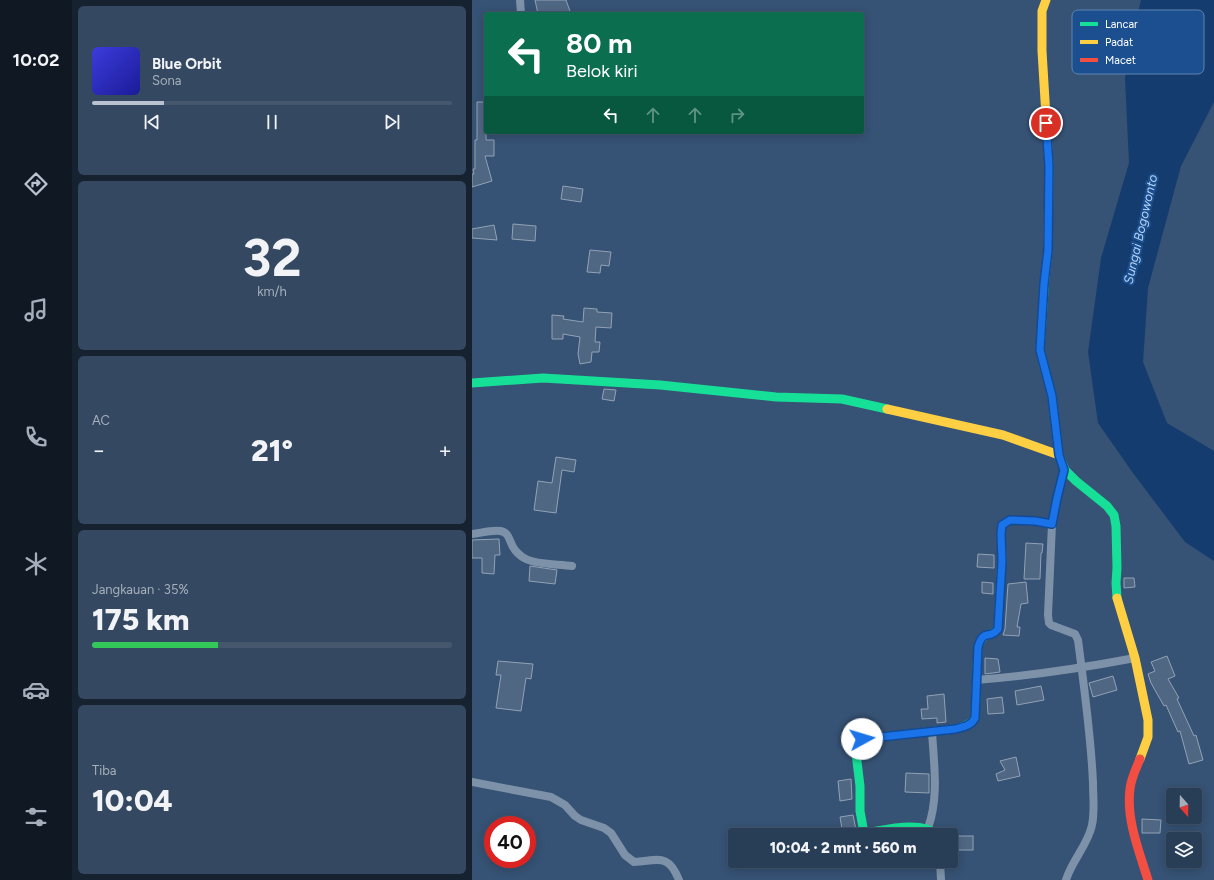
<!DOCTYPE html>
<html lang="id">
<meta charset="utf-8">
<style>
:root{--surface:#283e57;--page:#344961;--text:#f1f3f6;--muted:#a5aeba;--line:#44576d;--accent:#b9c2ce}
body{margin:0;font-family:Figtree,sans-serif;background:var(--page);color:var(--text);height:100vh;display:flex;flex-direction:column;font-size:15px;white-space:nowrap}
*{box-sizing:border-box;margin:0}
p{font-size:13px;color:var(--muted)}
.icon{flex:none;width:22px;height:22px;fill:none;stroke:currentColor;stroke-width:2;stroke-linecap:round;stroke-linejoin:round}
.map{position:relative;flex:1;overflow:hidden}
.side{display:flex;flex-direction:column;gap:6px;padding:6px;background:#162230;width:400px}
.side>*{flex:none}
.banner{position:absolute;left:12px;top:12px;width:380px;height:122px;border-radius:4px;box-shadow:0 2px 10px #0003,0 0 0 1px var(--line);background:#0b6e4f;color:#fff;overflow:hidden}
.needle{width:26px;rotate:160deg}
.tools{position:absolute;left:694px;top:788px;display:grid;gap:8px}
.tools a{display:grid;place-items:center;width:36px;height:36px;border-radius:4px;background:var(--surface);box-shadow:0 2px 10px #0003,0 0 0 1px var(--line);font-size:20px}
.speed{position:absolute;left:12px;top:816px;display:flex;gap:8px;font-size:20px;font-weight:700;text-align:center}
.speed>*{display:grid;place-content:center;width:52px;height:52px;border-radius:50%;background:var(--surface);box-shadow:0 2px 10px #0003,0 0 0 1px var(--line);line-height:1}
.speed .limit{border:6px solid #d22;background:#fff;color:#111}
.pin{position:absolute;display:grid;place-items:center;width:34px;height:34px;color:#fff;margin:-17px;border:2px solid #fff;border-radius:50%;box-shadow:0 1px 4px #0007}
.me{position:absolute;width:44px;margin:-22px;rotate:84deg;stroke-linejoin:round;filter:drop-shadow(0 0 3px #0008)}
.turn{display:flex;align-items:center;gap:14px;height:84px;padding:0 16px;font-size:18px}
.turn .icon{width:52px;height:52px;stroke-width:2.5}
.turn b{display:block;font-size:28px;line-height:34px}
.lanes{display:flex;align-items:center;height:38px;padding:0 16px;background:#0003;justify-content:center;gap:20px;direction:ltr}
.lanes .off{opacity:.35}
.big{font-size:30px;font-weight:800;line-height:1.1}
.side .widget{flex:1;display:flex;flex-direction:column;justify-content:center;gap:6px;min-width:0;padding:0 14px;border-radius:6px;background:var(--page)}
.side .dial{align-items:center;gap:0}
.dial b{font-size:52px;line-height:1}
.song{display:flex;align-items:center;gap:12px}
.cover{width:48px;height:48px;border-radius:6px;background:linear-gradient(135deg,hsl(240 70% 55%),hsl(240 70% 35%))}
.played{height:4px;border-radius:2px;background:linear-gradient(90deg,var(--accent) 20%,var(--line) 20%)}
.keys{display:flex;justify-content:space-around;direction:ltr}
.heat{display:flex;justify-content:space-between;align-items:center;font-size:22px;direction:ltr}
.charge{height:6px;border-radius:3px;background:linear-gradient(90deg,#34c759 35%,var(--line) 0)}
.trip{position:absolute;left:256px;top:828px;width:230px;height:40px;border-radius:4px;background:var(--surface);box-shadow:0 2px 10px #0003,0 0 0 1px var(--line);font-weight:800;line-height:40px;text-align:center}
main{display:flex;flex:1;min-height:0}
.menu{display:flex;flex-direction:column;width:72px;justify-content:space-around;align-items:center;background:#101923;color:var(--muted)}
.menu .icon{width:28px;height:28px}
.menu .current{color:var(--accent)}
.menu b{font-size:18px;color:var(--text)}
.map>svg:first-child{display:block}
.water{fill:#153c6e}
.building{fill:#506783;stroke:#92a2b6}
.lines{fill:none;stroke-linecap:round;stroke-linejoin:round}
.street{stroke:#7d92a8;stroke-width:8}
.fast{stroke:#16e098;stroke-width:9}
.slow{stroke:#ffcf43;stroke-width:9}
.jam{stroke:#f24e42;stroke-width:9}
.route-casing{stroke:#114b97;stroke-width:10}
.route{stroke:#1a73e8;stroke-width:7}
.labels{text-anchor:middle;stroke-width:4;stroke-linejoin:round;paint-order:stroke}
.water-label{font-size:13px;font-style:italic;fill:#b5d3f5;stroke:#1b4f8f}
.key{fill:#1b4f8f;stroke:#5f84b1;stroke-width:1}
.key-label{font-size:11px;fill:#fff}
</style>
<main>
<nav class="menu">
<b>10:02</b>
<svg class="icon current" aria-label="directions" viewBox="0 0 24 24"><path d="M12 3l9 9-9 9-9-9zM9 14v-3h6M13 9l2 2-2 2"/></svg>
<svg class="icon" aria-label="music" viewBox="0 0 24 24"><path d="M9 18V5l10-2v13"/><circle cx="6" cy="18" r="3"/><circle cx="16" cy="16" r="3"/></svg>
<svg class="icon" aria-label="phone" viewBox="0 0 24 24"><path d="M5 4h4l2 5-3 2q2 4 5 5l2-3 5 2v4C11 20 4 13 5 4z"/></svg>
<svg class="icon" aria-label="climate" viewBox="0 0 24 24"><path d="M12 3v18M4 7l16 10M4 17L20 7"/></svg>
<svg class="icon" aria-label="car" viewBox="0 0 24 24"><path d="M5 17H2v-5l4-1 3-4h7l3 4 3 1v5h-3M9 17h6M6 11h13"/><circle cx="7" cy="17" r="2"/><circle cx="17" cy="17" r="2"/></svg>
<svg class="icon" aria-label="filters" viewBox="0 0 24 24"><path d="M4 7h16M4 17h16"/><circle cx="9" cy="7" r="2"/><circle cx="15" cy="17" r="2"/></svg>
</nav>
<section class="side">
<div class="widget">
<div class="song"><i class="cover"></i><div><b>Blue Orbit</b><p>Sona</p></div></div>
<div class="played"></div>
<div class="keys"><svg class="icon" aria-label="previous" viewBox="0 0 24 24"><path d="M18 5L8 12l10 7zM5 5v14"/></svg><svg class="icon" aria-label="pause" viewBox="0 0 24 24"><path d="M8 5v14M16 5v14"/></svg><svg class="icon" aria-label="next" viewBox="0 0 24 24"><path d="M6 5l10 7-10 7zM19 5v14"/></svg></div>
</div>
<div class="widget dial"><b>32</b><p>km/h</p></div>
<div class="widget"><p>AC</p>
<div class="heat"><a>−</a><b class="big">21°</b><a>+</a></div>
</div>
<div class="widget"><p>Jangkauan · 35%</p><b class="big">175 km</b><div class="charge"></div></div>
<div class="widget"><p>Tiba</p><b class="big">10:04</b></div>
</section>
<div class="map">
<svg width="742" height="880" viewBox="0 0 742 880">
<rect width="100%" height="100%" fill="#365274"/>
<!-- water -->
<polygon class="water" points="669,0 742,0 742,102 709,166 676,288 671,362 695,423 742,451 742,561 713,542 661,473 626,423 616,352 629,258 657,163 653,78 663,24"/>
<!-- building -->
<g class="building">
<polygon points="63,0 94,0 99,14 66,14"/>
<polygon points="5,102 14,102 14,140 22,140 22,156 13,156 20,181 0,187 0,174 2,174 1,169 3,169 3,140 5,140"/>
<polygon points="91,186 111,189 109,202 89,199"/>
<polygon points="41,224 64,226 63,241 40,239"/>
<polygon points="22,225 25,240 0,238 0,229"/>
<polygon points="118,250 139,252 137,266 129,265 128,273 115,272"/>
<polygon points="112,308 125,309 125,312 140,313 139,328 124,327 123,342 128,342 127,352 120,352 119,362 108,364 106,354 108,337 91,334 91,339 80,339 80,315 92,316 91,319 111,322"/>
<polygon points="132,389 144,390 142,401 130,399"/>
<polygon points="84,457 104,460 102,472 90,470 84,513 62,510 66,481 80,483"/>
<polygon points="27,539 28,555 23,555 22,574 10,573 10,558 0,558 0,540"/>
<polygon points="554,543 571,544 570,553 569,553 568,579 552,579"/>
<polygon points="506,554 522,555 522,568 505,567"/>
<polygon points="58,566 85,570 83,584 57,581"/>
<polygon points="652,578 662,578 663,587 652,588"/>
<polygon points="510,582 521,583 521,594 510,593"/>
<polygon points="554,582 556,603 549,604 545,627 548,627 547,636 531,635 533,629 536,584"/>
<polygon points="695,656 703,676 696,679 707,698 705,699 722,736 724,735 731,760 717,764 708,731 706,732 694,705 692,706 679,683 676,674 683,671 679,662"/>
<polygon points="513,658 526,659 528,672 513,674"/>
<polygon points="26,661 61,664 59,679 54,678 49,711 24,708 29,675 24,675"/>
<polygon points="641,676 645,690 621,697 617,683"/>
<polygon points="569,686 572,700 545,705 543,691"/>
<polygon points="472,694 474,722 465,723 465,718 450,719 449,709 456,709 455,696"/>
<polygon points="530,697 532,713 516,714 515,699"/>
<polygon points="544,757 548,776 526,781 524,774 533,770 528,761"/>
<polygon points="434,773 457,774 457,793 433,792"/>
<polygon points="379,779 380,799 368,801 366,781"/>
<polygon points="381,815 385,835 371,835 368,817"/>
<polygon points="670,819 689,820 688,833 670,833"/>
<rect x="479" y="836" width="22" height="14"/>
</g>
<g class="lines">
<!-- street -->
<g class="street">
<polyline points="48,0 49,14"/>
<path d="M593,470l-8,28 -5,26 -4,91 1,8 2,2 24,9 3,6c6,47 13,95 15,143 0,14 2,28 -1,42 -4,20 -20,35 -26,55"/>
<path d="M0,534c9,-1 19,-4 28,-3 9,1 9,9 13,16 2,4 8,10 13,12 12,6 33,5 46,7"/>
<path d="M504,680c53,-4 106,-12 159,-22"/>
<path d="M0,782l79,15 14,8 10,11 6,4 23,8 7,5 14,22 9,7c23,-1 34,-10 45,18"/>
<path d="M456,828c11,-30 6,-64 4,-96"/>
<polyline points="468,861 469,880"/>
</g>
<!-- fast -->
<g class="fast">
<polyline points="573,277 568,350 580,396 587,455 593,470 604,481 635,506 642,515 644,526 645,568 644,583 645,598"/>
<polyline points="0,383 71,378 188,385 304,397 370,399 415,409"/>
<path d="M466,835c-17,-15 -53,-5 -74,-2l-4,-22v-25l-5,-41 7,-6 93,-10c8,-2 15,-4 20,-11l3,-71c6,-17 10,-8 20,-18l4,-72"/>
</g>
<!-- slow -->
<g class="slow">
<polyline points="573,277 576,250 577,166 570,51 570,11 574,0"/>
<polyline points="415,409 531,435 587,455"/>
<polyline points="645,598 663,658 676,720 676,737 668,759"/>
</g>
<!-- jam -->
<g class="jam">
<polyline points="530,557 529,534 530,525 538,520 563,521 580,524"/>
<path d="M668,759c-4,10 -9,19 -10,30 -4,30 9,62 18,91"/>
</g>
</g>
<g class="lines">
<!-- route casing -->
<g class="route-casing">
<path id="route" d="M390,739l93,-10c8,-2 16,-3 20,-11l3,-71c6,-20 11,-6 20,-18l4,-68 -1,-27 1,-9 8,-5 25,1 17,3 5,-26 7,-28 -5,-15 -7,-59 -12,-46 4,-66 4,-34 1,-84 -3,-43"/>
</g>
<!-- route -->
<use href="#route" class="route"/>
</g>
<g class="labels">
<!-- water labels -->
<g class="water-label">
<text transform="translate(668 229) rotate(-77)" y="5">Sungai Bogowonto</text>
</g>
</g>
<!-- legend -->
<rect x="600" y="10" width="132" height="64" rx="6" class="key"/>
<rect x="608" y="22" width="18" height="4" fill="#16e098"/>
<rect x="608" y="40" width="18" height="4" fill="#ffcf43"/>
<rect x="608" y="58" width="18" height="4" fill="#f24e42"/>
<g class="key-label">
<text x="633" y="28">Lancar</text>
<text x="633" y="46">Padat</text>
<text x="633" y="64">Macet</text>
</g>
</svg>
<div class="tools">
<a><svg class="needle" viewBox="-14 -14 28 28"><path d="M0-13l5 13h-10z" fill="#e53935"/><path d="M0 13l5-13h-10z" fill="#a5aeba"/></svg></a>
<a><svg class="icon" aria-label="layers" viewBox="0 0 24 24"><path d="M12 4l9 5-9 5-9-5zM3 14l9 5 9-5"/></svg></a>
</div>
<div class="speed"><div class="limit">40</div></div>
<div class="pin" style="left:574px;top:123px;background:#d93025"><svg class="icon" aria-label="arrive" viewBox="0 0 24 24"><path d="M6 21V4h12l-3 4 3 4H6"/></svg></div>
<svg class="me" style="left:390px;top:739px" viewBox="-20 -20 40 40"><circle r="19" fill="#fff"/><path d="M0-13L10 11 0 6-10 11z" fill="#1a73e8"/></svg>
<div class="trip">10:04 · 2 mnt · 560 m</div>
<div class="banner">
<div class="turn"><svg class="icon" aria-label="left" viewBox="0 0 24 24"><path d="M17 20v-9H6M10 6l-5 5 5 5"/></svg><div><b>80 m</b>Belok kiri</div></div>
<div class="lanes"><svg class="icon" aria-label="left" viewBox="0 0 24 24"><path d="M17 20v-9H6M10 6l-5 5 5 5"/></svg><svg class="icon off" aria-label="ahead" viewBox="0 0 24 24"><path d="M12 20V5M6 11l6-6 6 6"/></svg><svg class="icon off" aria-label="ahead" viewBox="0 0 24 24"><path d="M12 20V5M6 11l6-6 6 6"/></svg><svg class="icon off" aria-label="right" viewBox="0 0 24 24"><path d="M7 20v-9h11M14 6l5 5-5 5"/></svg></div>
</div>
</div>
</main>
